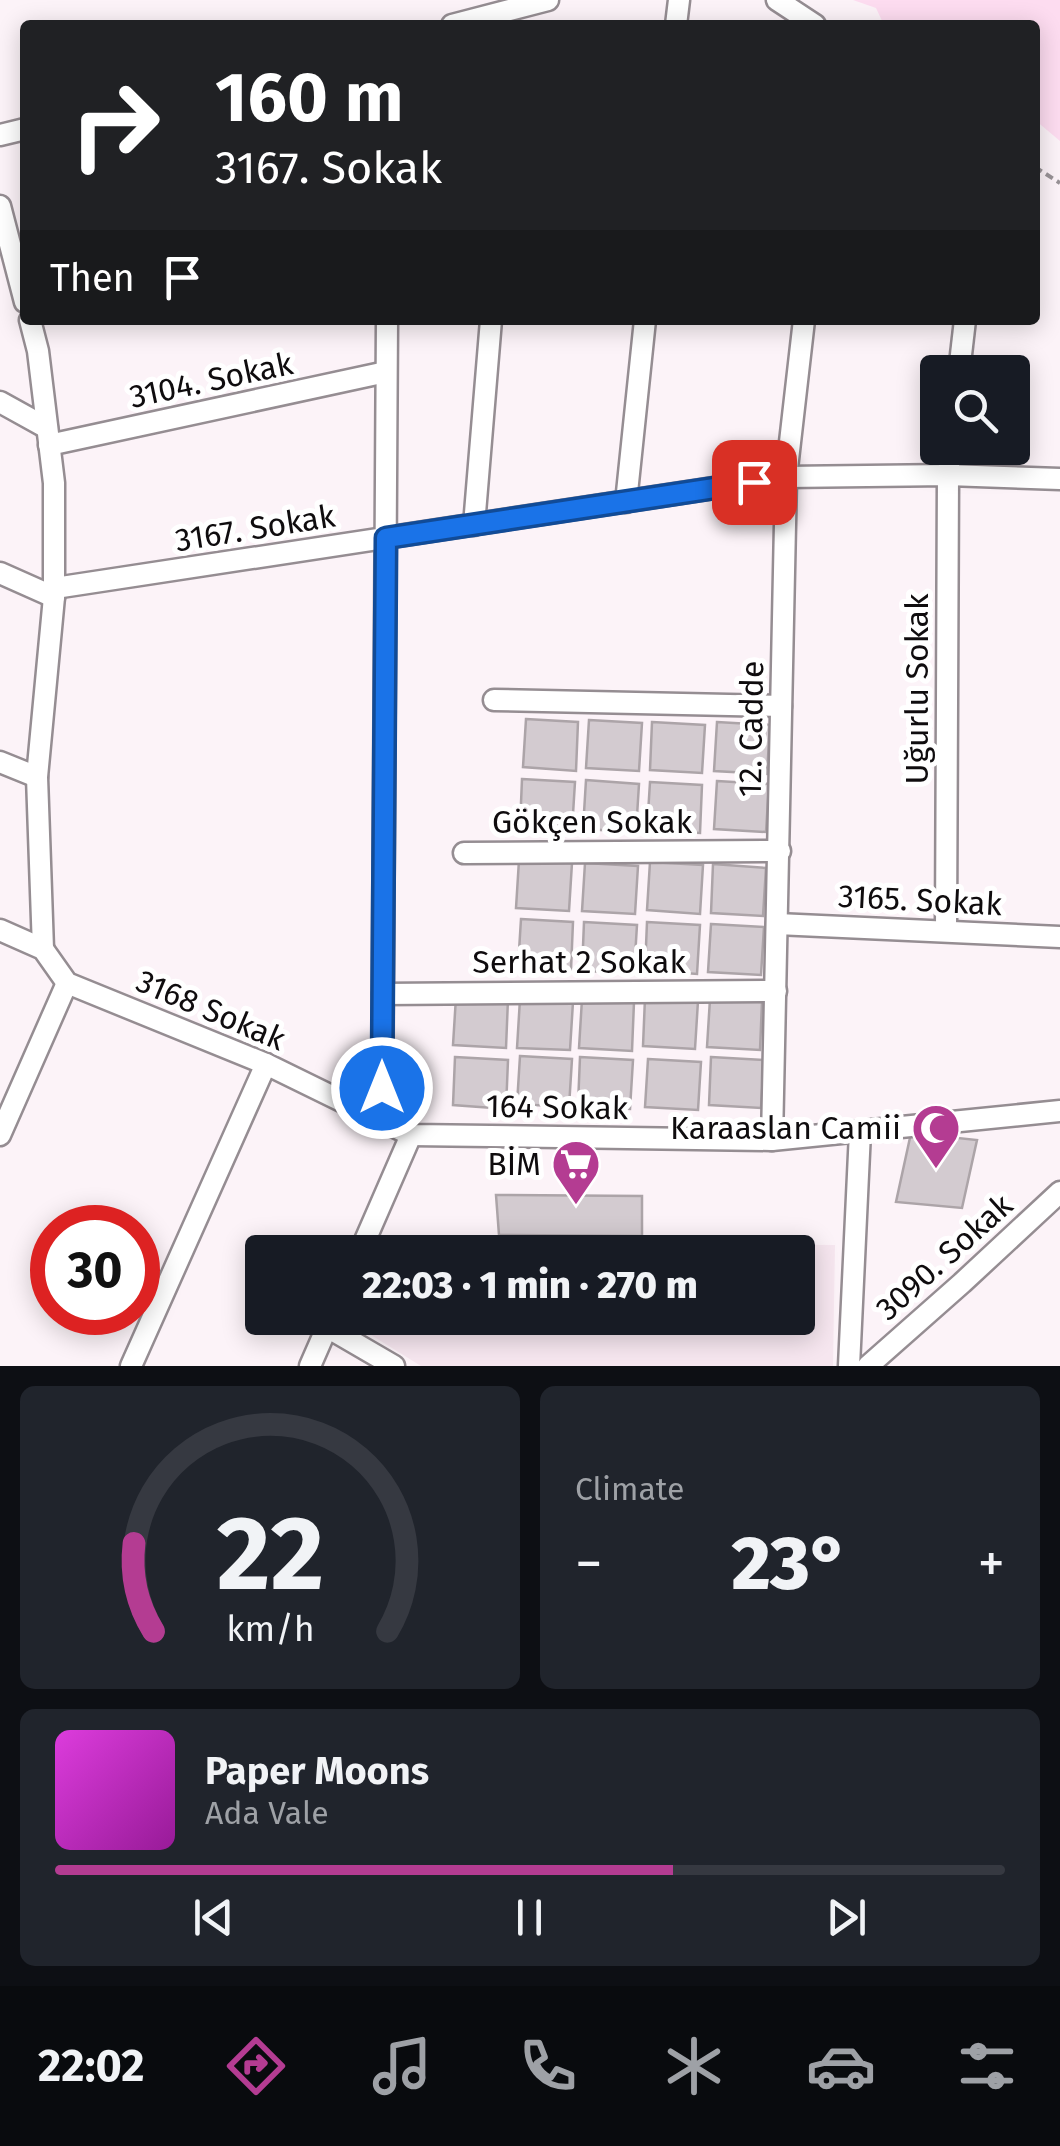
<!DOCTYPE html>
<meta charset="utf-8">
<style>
:root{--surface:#171b24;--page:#20242c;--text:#f1f3f6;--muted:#9ea1a6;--line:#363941;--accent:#b43c92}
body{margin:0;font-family:"Fira Sans",sans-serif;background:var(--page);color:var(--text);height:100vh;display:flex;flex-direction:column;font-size:38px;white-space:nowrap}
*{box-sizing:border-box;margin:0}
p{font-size:32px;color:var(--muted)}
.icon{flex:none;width:55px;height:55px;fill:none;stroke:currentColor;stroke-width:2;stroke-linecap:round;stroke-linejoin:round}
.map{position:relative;height:1366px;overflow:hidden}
.drawer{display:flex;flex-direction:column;gap:20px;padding:20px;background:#0d0f14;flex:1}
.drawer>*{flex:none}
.banner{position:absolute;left:20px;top:20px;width:1020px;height:305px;border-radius:10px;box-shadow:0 5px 25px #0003;background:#202124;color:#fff;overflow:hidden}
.tools{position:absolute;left:920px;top:355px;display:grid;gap:20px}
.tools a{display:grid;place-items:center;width:110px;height:110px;border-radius:10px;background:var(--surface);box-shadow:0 5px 25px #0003;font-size:50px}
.speed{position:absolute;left:30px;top:1205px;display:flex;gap:20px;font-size:50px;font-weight:700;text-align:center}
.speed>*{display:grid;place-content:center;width:130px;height:130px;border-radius:50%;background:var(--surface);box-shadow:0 5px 25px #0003;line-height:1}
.speed .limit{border:15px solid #d22;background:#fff;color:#111}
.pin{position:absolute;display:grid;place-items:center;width:85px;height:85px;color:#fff;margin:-42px;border-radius:20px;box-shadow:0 5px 15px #0006}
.me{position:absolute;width:110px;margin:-55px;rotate:0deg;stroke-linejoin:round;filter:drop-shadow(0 0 8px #0008)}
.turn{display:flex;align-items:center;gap:35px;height:210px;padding:0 30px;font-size:45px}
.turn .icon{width:130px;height:130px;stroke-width:2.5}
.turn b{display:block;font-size:70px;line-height:85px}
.then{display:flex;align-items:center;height:95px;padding:0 30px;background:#0003;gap:20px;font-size:38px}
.big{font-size:75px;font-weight:800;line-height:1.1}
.drawer .tile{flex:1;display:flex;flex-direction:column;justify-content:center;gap:15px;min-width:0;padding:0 35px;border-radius:15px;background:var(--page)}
.drawer .dial{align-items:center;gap:0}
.dial svg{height:260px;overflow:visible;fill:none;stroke:var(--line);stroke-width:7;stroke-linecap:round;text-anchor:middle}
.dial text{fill:var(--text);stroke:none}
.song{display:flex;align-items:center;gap:30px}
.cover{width:120px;height:120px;border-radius:15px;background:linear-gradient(135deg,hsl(300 70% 55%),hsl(300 70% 35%))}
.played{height:10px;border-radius:5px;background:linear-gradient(90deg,var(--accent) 65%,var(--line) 65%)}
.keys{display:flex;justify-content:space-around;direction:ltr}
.heat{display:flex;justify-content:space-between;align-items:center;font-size:55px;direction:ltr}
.drawer .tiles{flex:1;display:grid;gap:20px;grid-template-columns:1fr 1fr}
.tile:last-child{grid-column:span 2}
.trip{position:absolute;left:245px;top:1235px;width:570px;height:100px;border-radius:10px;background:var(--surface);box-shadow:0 5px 25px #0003;font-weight:800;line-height:100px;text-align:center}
.dock{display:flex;height:160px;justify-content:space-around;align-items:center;background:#090b0e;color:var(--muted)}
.dock .icon{width:70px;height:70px}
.dock .active{color:var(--accent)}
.dock b{font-size:45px;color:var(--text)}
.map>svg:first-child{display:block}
.built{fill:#f6e6ef}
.green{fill:#fddcf0}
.building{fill:#d3cbd0;stroke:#aca4a8;stroke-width:2.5}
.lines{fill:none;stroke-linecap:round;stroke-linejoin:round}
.street-casing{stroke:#958d92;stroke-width:25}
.path{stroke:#989296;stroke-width:4;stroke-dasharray:8 5;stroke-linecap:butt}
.street{stroke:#fff;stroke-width:20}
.route-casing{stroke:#114b97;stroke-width:25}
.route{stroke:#1a73e8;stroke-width:18}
.labels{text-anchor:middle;stroke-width:10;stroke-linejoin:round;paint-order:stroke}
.street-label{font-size:32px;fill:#0f0c0e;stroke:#fff}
.poi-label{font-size:32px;fill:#0f0c0e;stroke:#fff;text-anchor:end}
</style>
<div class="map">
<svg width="1060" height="1366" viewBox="0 0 1060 1366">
<rect width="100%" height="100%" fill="#fcf3f8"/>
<!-- built -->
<polygon class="built" points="396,1242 835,1245 833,1366 421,1366 363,1330 368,1318 798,1318 798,1252 393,1252"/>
<!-- green -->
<polygon class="green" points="853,0 1060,0 1060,141 1035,120 1035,25 884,25 876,8"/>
<!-- building -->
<g class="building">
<polygon points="526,719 578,722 576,771 523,767"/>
<polygon points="589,720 642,723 639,771 586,768"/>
<polygon points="652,722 705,725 702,773 650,770"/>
<polygon points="717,722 770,725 767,774 714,771"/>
<polygon points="522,779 575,782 572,830 520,827"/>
<polygon points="586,780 639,784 636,832 583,829"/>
<polygon points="717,781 769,784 766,832 714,829"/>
<polygon points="650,782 702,785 700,833 647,830"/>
<polygon points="519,860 572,863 569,911 516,908"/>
<polygon points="650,862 703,865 700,914 647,910"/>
<polygon points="585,863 638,866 635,914 582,911"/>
<polygon points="713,864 766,868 763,916 711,913"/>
<polygon points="521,919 573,922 571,970 518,967"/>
<polygon points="584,922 637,925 634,973 582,971"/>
<polygon points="647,922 700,925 697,974 645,970"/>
<polygon points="711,924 764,927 761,975 708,972"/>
<polygon points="456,997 508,999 506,1048 453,1045"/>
<polygon points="645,998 698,1001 695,1049 643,1046"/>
<polygon points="520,999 573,1002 570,1050 517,1048"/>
<polygon points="582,999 634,1002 632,1051 579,1048"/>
<polygon points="710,999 762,1002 760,1050 707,1047"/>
<polygon points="520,1056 572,1059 569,1107 517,1104"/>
<polygon points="455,1057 508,1060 506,1109 453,1105"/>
<polygon points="580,1057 633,1060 630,1109 578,1105"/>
<polygon points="711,1057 764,1060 761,1108 709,1105"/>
<polygon points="648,1059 701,1062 698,1110 645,1107"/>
<polygon points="911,1133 977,1140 962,1208 896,1202"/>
<polygon points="496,1195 642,1196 642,1236 499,1235"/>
<polygon points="798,1272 800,1272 800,1330 633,1332 633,1318 798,1318"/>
</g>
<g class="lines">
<!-- street casing -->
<g class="street-casing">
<g id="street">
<polyline points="777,0 815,25"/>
<polyline points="452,25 548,0"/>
<polyline points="676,25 679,0"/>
<polyline points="0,135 25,129"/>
<polyline points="0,206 25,302"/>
<polyline points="30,320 38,351 54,483 54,597 37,777 43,949"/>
<polyline points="959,372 965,320"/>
<polyline points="0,402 47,428"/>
<polyline points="49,445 386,372"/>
<polyline points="626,502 645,320"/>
<polyline points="474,525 491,320"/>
<polyline points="0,573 54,597"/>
<polyline points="55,588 786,477 948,475 1060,479"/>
<polyline points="494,700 781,706"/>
<polyline points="0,762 37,777"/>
<polyline points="464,853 780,851"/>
<polyline points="777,924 1060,937"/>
<polyline points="0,930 43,949 67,983 266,1064 411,1135 772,1140 1060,1111"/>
<polyline points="946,931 948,475 951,448"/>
<polyline points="383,994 776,991"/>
<polyline points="382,1120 387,320"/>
<polyline points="0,1135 67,983"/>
<polyline points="772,1140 786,477 804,320"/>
<polyline points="360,1252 411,1135"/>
<polyline points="327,1327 394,1366"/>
<polyline points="131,1366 266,1064"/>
<polyline points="310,1366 331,1318"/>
<polyline points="849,1366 860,1132"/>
<polyline points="868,1366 962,1283 1060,1192"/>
</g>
</g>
<!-- path -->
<polyline class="path" points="1035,167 1060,183"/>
<!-- street -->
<use href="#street" class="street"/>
</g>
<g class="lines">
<!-- route casing -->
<g class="route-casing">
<polyline id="route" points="382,1088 386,538 754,482"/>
</g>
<!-- route -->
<use href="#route" class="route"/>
</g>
<!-- icons -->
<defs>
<g id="mosque-pin" transform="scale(2.5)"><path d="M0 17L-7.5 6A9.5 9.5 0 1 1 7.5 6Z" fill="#b43c92" stroke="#fff"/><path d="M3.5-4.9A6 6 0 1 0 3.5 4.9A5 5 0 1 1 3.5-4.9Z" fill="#fff"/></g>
<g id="supermarket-pin" transform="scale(2.5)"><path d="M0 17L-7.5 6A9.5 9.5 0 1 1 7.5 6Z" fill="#b43c92" stroke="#fff"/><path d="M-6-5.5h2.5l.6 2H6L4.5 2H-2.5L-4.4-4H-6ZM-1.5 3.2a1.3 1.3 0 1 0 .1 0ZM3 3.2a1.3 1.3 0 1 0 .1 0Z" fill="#fff"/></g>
</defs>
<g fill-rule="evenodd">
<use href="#mosque-pin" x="936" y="1128"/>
<use href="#supermarket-pin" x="576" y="1164"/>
</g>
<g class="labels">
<!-- street labels -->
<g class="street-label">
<text transform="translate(211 380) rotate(-12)" y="11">3104. Sokak</text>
<text transform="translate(255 528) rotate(-9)" y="11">3167. Sokak</text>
<text transform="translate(917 689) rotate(-90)" y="11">Uğurlu Sokak</text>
<text transform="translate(751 729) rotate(-89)" y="11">12. Cadde</text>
<text x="592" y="833">Gökçen Sokak</text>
<text transform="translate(920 900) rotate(3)" y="11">3165. Sokak</text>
<text x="579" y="973">Serhat 2 Sokak</text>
<text transform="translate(211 1010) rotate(23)" y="11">3168 Sokak</text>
<text transform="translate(557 1107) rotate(1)" y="11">164 Sokak</text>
<text transform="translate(944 1257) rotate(-42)" y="11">3090. Sokak</text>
</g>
<!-- poi labels -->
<g class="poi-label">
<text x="901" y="1139">Karaaslan Camii</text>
<text x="541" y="1175">BİM</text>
</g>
</g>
</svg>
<div class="tools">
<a><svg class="icon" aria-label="search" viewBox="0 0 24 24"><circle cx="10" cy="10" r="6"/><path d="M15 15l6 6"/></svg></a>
</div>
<div class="speed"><div class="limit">30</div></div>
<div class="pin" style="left:754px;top:482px;background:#d93025"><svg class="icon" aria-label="arrive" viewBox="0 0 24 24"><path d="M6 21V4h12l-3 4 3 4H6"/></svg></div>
<svg class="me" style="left:382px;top:1088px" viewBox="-20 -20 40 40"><circle r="17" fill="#1a73e8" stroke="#fff" stroke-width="3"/><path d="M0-11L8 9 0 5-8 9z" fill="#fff"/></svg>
<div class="trip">22:03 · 1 min · 270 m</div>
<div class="banner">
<div class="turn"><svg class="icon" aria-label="right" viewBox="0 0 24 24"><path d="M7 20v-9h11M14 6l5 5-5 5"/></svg><div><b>160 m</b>3167. Sokak</div></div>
<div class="then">Then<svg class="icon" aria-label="arrive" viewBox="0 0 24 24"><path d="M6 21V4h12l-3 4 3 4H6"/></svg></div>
</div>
</div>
<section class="drawer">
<div class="tiles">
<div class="tile dial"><svg viewBox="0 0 100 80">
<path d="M14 69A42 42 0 1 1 86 69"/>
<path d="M14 69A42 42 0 0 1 8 42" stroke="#b43c92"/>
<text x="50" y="56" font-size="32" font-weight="700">22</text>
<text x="50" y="72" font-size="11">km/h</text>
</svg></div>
<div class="tile"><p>Climate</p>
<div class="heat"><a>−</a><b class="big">23°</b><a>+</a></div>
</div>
<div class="tile">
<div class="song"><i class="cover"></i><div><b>Paper Moons</b><p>Ada Vale</p></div></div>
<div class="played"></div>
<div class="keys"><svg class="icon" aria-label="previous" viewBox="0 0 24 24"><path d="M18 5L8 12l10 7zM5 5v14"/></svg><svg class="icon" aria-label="pause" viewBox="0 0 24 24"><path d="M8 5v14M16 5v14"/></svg><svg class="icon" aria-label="next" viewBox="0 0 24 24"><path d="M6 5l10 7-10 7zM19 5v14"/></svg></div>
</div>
</div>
</section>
<nav class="dock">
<b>22:02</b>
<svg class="icon active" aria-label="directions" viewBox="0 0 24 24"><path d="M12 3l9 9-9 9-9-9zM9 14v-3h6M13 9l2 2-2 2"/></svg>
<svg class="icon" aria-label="music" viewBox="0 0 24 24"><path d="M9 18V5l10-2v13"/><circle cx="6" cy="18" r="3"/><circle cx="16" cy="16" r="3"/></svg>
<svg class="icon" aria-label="phone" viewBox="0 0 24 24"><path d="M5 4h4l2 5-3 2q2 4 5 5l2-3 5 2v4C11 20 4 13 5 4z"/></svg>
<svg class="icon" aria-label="climate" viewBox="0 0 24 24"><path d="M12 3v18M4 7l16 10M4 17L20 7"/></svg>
<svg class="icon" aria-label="car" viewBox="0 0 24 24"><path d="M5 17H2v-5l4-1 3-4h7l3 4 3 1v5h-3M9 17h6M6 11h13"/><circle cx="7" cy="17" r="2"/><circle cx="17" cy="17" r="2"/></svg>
<svg class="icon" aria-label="filters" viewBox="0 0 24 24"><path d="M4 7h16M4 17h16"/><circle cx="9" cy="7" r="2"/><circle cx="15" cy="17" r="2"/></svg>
</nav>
